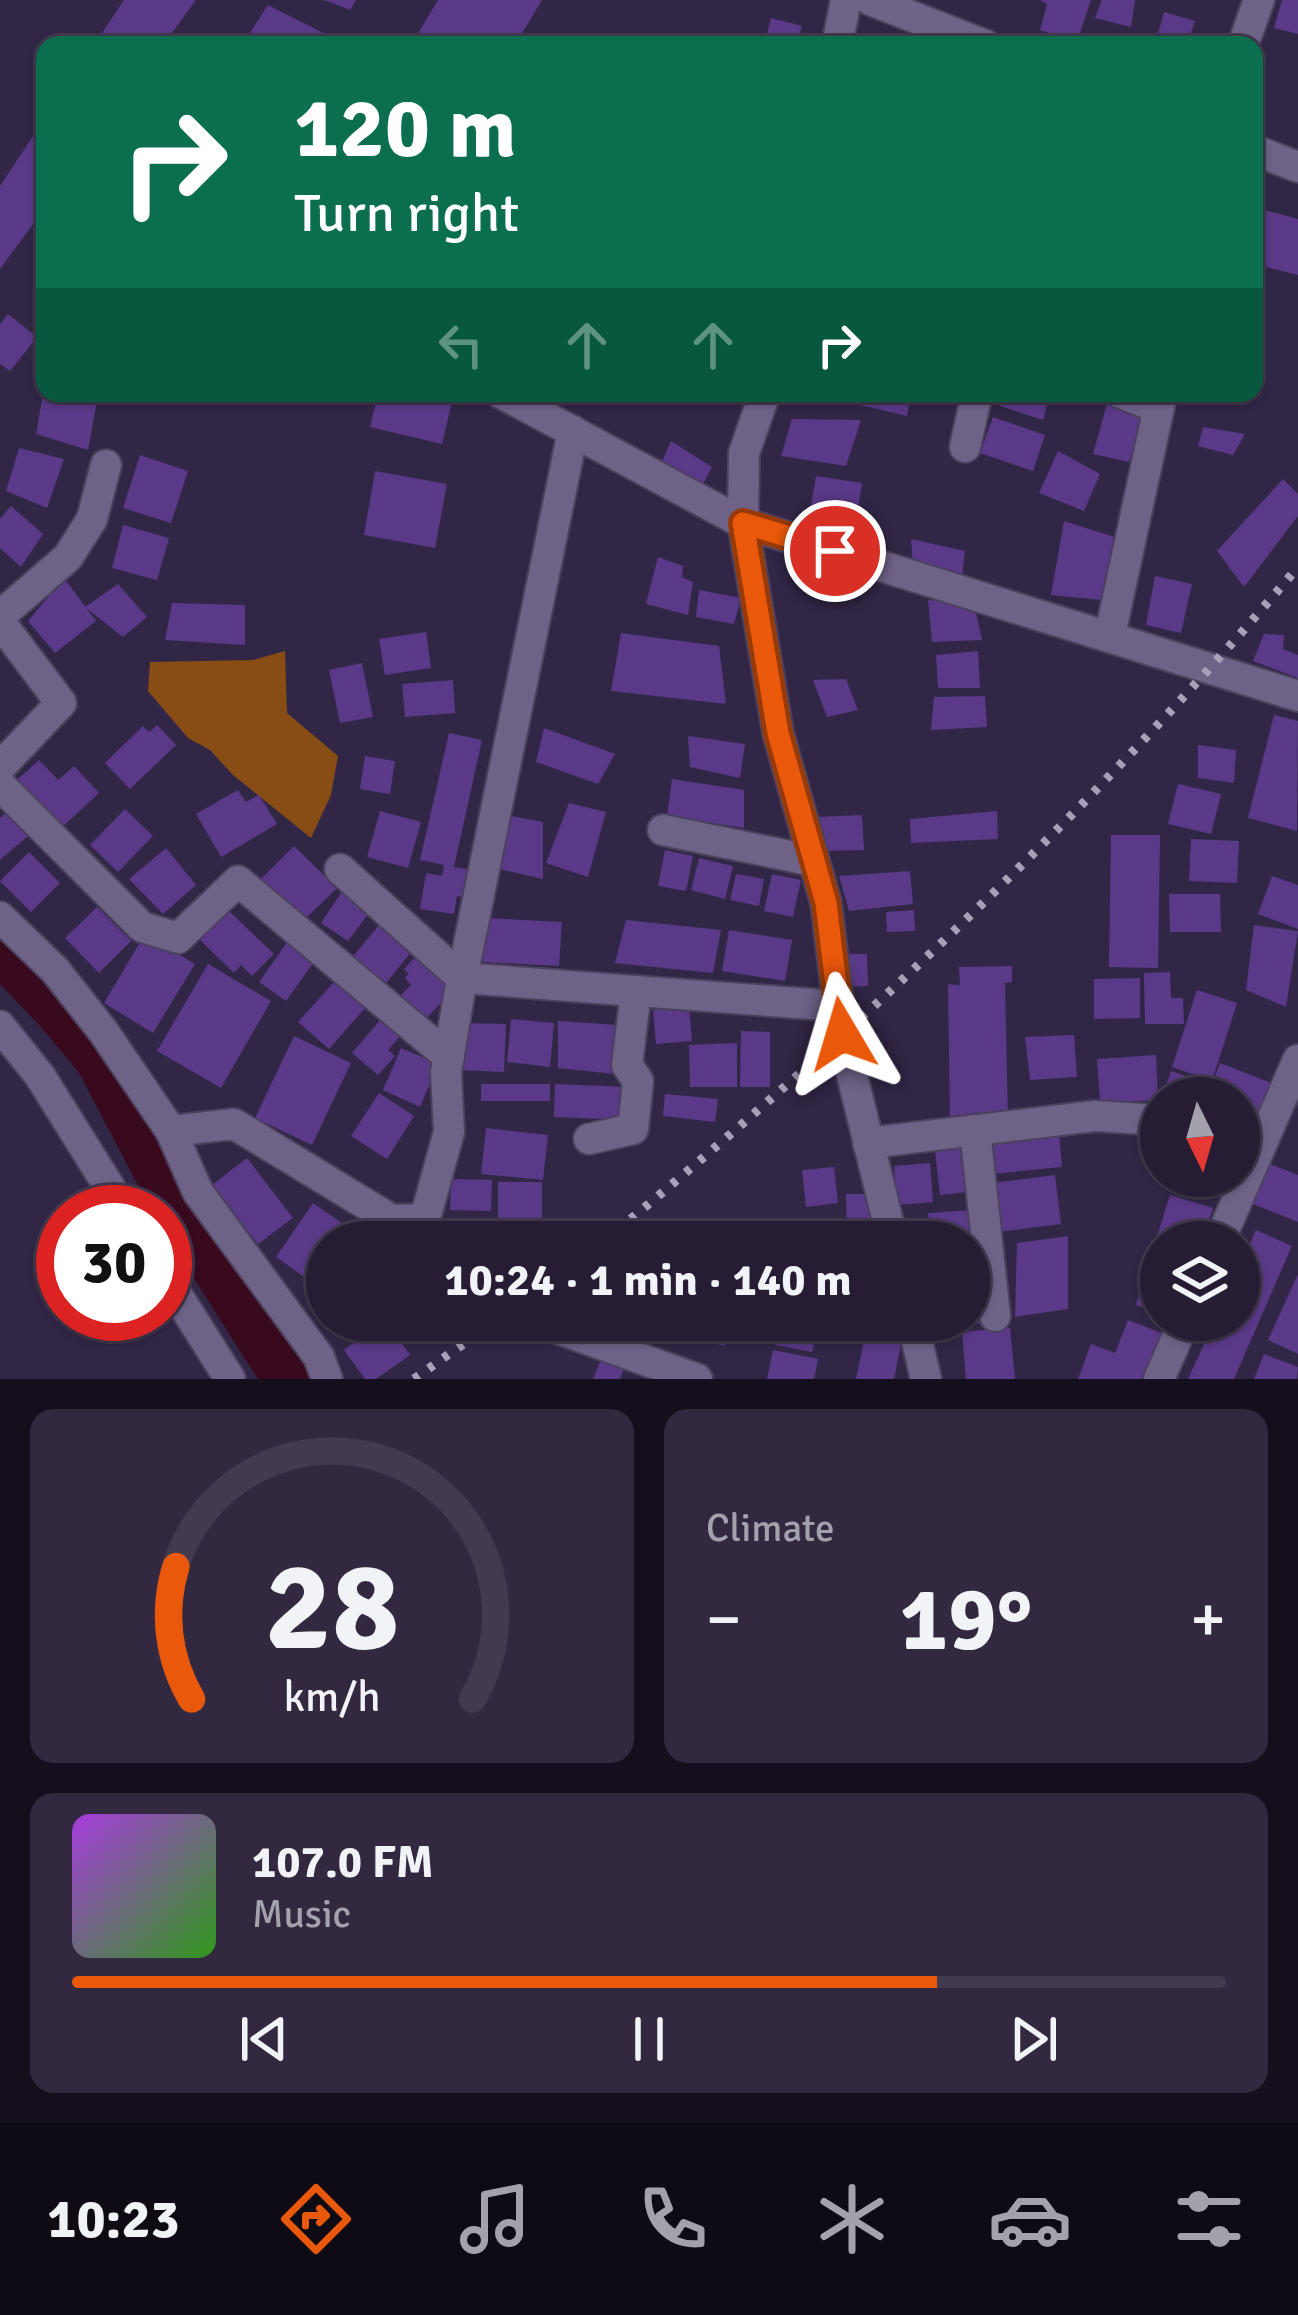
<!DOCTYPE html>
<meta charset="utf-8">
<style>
:root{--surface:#261c34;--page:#322940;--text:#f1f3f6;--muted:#a4a1ac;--line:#423a4f;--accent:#ea580c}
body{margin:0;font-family:Signika,sans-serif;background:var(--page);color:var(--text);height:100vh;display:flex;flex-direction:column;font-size:45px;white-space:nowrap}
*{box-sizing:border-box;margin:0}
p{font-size:39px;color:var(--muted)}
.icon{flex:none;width:66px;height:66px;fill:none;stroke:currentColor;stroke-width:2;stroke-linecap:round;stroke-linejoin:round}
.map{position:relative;height:1379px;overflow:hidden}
.panel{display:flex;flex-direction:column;gap:30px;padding:30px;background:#150f1d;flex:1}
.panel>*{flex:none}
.top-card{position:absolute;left:36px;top:36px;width:1227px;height:366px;border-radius:24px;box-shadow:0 3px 9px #0004,0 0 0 3px var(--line);background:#0b6e4f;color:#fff;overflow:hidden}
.needle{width:78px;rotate:175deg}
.buttons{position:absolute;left:1140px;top:1077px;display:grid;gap:24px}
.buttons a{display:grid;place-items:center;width:120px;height:120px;border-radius:50%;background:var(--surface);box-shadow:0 3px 9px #0004,0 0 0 3px var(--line);font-size:60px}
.speed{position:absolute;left:36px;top:1185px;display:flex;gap:24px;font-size:60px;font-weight:700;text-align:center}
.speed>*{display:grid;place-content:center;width:156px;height:156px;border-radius:50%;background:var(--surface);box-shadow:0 3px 9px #0004,0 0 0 3px var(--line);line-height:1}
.speed .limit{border:18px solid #d22;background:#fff;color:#111}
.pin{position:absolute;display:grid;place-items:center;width:102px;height:102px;color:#fff;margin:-51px;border:6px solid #fff;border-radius:50%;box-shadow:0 3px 12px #0007}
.me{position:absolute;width:132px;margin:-66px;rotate:353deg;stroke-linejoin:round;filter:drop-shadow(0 0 9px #0008)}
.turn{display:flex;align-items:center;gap:42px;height:252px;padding:0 60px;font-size:54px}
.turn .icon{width:156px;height:156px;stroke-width:2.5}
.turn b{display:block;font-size:84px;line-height:102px}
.lanes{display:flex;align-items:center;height:114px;padding:0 60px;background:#0003;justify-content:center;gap:60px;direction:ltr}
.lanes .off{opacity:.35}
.big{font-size:90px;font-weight:800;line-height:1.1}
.panel .widget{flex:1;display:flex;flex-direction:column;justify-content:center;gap:18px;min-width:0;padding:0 42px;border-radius:24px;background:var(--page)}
.panel .dial{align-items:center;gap:0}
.dial svg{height:312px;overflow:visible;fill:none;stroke:var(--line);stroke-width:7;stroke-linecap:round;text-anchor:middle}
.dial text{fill:var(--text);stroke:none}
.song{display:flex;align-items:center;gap:36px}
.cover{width:144px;height:144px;border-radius:18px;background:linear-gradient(135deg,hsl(280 70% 55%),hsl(110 70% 35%))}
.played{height:12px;border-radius:6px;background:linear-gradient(90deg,var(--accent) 75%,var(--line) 75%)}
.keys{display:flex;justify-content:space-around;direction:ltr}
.heat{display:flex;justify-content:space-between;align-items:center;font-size:66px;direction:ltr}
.panel .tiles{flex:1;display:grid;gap:30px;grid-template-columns:1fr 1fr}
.widget:last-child{grid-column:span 2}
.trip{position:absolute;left:306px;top:1221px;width:684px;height:120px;border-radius:60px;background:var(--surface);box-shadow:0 3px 9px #0004,0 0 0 3px var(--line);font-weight:800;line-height:120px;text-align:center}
.tabs{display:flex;height:192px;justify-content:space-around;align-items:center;background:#0f0b15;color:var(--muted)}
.tabs .icon{width:84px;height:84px}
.tabs .on{color:var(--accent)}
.tabs b{font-size:54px;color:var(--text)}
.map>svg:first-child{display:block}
.forest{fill:#874d14}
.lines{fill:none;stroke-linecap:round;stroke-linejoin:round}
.river{stroke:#39091d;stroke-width:51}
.building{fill:#5a3988}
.minor-casing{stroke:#4c415d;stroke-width:34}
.minor{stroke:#6e6287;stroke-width:30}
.rail{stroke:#a89fb8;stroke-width:9;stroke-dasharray:6 12;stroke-linecap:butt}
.route-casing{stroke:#983908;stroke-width:30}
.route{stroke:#ea580c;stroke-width:21}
</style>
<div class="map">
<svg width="1298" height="1379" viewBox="0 0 1298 1379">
<rect width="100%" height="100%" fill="#322646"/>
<!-- forest -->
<polygon class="forest" points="285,651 287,713 338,756 331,795 311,838 233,775 210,750 188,738 148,691 150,662 253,660"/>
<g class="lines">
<!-- river -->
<polyline class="river" points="0,947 59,1009 100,1058 175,1201 288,1379"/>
</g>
<!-- building -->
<g class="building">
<polygon points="124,0 196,0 163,45 94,45"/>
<polygon points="324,0 356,0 350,10"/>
<polygon points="438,0 542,0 515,45 411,45"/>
<polygon points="1040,0 1091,0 1077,42 1040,30 1047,4"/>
<polygon points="1102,0 1135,0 1131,27 1095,18"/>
<polygon points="1282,0 1298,0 1298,34 1274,28"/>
<polygon points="268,5 347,45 242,45"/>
<polygon points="1164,12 1195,21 1187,45 1156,40"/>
<polygon points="771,18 802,26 797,45 764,45"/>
<polygon points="45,118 45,208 0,269 0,186"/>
<polygon points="1254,207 1298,219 1298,275 1254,264"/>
<polygon points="8,314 37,337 10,371 0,364 0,324"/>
<polygon points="378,393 454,393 442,444 370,427"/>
<polygon points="849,393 911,393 907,416 848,402"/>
<polygon points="1004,393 1050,393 1043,420 1000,406"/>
<polygon points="43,394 97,401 88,450 36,434"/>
<polygon points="1107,404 1146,413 1129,462 1093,454"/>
<polygon points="993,417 1045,435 1033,471 980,453"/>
<polygon points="792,419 861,420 846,466 781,456"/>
<polygon points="1203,427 1245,434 1233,455 1198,446"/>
<polygon points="671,441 712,467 701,488 661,464"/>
<polygon points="19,448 64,459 47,508 6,491"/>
<polygon points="1058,451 1100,474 1084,511 1039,493"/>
<polygon points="140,455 188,471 171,523 123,508"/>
<polygon points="375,471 447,484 435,548 364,535"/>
<polygon points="816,476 862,483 856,520 810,512"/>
<polygon points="1283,479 1298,494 1298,516 1244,587 1217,551"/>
<polygon points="11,506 43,534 21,567 0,548 0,519"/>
<polygon points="1064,521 1118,538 1102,600 1051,595"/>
<polygon points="123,525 169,538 157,580 112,568"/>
<polygon points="911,539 965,551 962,577 913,566"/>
<polygon points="658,557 683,566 682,577 693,582 688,615 646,604"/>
<polygon points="1155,576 1192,584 1181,633 1146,625"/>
<polygon points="64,578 96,621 55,653 28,621"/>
<polygon points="118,584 147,617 123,637 85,607"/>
<polygon points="699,590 741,598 734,624 696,617"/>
<polygon points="928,600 974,603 982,640 932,642"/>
<polygon points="172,603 245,605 245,645 165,640"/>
<polygon points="426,632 431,668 385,675 379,639"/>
<polygon points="621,633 719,646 726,704 611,691"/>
<polygon points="1264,634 1284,635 1283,649 1298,655 1298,678 1253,661"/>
<polygon points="978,651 980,688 938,688 936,655"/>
<polygon points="362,663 373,717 340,723 329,670"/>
<polygon points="846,679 858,710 827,717 813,680"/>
<polygon points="453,680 455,713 405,717 402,684"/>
<polygon points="985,696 987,727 931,730 934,697"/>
<polygon points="1274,715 1298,721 1297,831 1248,818"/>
<polygon points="157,725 176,745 130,789 105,763 143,726 149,732"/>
<polygon points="544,728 615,754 598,784 536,762"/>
<polygon points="449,733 482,740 454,867 472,870 467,898 457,896 454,914 420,909 426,873 442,876 444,865 420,860"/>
<polygon points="688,736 745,744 740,778 690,767"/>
<polygon points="1198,745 1236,750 1234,783 1198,778"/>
<polygon points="365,756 395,761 390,794 360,789"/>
<polygon points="39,760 58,780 74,766 99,793 61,828 17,780"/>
<polygon points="672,779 744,790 744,828 667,816"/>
<polygon points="1178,784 1221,794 1211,834 1168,824"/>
<polygon points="238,790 246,802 259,795 277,824 221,857 196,814"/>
<polygon points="569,803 606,812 588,877 546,863"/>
<polygon points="125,809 153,836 118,872 90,845"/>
<polygon points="380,811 421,822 408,868 367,857"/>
<polygon points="997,811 998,839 911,843 910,819"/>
<polygon points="7,812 28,836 0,860 0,818"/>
<polygon points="501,814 543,822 543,879 491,867"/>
<polygon points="862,815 864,850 822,851 818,817"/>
<polygon points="1111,835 1160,835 1158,968 1109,967"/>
<polygon points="1191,839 1239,841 1237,883 1189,881"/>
<polygon points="294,846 337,888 300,924 258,882"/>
<polygon points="166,848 196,885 163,914 129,879"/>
<polygon points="665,850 693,856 686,891 658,886"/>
<polygon points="29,852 60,883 31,912 0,881"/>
<polygon points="699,858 733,866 725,899 691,890"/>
<polygon points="910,871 913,904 849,911 839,876"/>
<polygon points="736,874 764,879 759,906 730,900"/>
<polygon points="772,874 801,880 793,917 764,911"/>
<polygon points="1272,876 1298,885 1298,929 1258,914"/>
<polygon points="343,890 371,910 348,941 321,923"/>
<polygon points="1169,894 1220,894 1221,932 1170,932"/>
<polygon points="97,907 131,941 99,973 65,938"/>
<polygon points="228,910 274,954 252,976 241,965 234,973 199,939"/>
<polygon points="914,910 915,931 887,932 886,912"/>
<polygon points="486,918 562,922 559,966 483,962"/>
<polygon points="626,920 721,930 713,973 615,963"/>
<polygon points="379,925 412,951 383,987 350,960"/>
<polygon points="1254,925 1298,931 1286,1007 1246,990"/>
<polygon points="729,930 792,940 785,981 722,971"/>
<polygon points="145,934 195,964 153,1033 104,1003"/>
<polygon points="291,937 318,956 286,1001 259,982"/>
<polygon points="422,950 454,989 423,1022 398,998 411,985 405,978 409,974 404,969"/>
<polygon points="847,954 867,954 868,986 848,987"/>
<polygon points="208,964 271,1001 221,1088 157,1051"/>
<polygon points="1012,966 1012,982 1005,983 1008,1120 950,1121 948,984 960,985 959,967"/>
<polygon points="1170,972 1171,998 1183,998 1184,1024 1145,1024 1144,973"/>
<polygon points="1140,978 1140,1018 1094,1019 1094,979"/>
<polygon points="335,981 365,1008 329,1049 298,1022"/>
<polygon points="1197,990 1237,1003 1212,1081 1172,1067"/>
<polygon points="689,1007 692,1041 656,1044 653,1010"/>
<polygon points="381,1019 401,1035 388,1050 395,1056 378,1075 352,1053"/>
<polygon points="511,1019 554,1023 550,1067 507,1062"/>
<polygon points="558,1021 619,1025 615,1074 558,1068"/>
<polygon points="460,1023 506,1024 504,1072 459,1070"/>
<polygon points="741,1031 770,1032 770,1087 740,1087"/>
<polygon points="1074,1035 1077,1077 1030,1080 1025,1037"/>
<polygon points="294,1036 351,1063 312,1145 255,1118"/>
<polygon points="737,1043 737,1087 690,1087 689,1045"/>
<polygon points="401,1048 438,1064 420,1107 383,1090"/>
<polygon points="1156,1055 1158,1100 1100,1103 1097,1059"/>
<polygon points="1220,1063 1279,1086 1261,1131 1239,1123 1239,1098 1207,1098"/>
<polygon points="1171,1071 1206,1083 1201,1098 1162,1098"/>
<rect x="481" y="1084" width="69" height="17"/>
<polygon points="555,1084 629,1087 628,1120 554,1117"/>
<polygon points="379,1093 414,1116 387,1159 351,1136"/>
<polygon points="665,1094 718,1099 715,1122 663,1116"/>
<polygon points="486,1128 548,1135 543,1180 481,1174"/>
<polygon points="1059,1133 1062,1167 992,1174 989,1140"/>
<polygon points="963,1147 969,1192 940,1195 935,1151"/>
<polygon points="247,1158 293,1218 258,1244 212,1185"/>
<polygon points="930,1163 933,1202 897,1205 894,1166"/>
<polygon points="1270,1164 1298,1175 1298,1222 1253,1204"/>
<polygon points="834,1167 838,1203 806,1207 802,1170"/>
<polygon points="1055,1175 1061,1224 999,1232 993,1183"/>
<polygon points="1192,1176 1229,1176 1227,1185"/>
<polygon points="451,1179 492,1180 491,1211 450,1210"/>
<rect x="498" y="1182" width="44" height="38"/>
<polygon points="846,1194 870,1194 870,1241 847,1241"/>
<polygon points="1170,1195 1213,1208 1202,1242 1161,1242 1161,1313 1136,1305"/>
<polygon points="313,1203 353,1231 346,1242 327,1242 327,1269 316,1285 276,1257"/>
<polygon points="974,1210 977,1248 969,1248 969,1242 930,1242 928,1213"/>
<polygon points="501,1229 501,1242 450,1242 450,1230"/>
<polygon points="1256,1230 1292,1246 1234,1379 1188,1379 1215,1320 1239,1320 1239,1268"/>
<polygon points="1068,1236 1068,1309 1015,1317 1017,1243"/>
<polygon points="969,1273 980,1273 984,1323 938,1326 938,1320 969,1320"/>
<polygon points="1298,1274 1298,1354 1268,1340"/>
<polygon points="386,1320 397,1320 404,1330 396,1335 410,1355 376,1379 365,1379 344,1350"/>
<polygon points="408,1320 441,1320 442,1332 409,1335"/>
<polygon points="648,1320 733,1320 724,1346"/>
<polygon points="779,1320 819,1320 812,1352 775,1345"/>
<polygon points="1128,1320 1164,1334 1147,1379 1078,1379 1091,1344 1115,1353"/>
<polygon points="1010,1328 1015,1379 966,1379 962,1332"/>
<polygon points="866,1332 902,1340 894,1379 856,1379"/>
<polygon points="773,1350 818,1359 814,1379 767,1379"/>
<polygon points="1264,1354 1298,1367 1297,1379 1254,1379"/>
<polygon points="602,1357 625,1366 620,1379 593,1379"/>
</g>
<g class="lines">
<!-- minor casing -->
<g class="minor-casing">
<g id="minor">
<polyline points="870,0 985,45"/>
<polyline points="837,45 846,0"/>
<polyline points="1243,45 1259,0"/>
<polyline points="1254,150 1298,167"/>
<polyline points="501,393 743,523 1298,696"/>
<polyline points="765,393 744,453 743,523 778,733 826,903 842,1034 893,1242"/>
<polyline points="1121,393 1159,408"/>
<polyline points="965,447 977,393"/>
<polyline points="0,616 68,557 92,519 106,465"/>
<polyline points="0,622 61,703 0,767"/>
<polyline points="1110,635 1162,393"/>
<polyline points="0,785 142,927 178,938 238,881 449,1057"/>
<polyline points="663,830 814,861"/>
<polyline points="340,869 462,978 838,1006"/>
<polyline points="0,917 55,970 103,1031 171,1131 198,1192 319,1357 327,1379"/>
<polyline points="0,1026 40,1076 125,1212"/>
<polyline points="975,1130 995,1316"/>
<polyline points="171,1131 234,1124 392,1220 425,1219"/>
<polyline points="589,1139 633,1129 638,1081 627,1065 636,991"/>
<polyline points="868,1143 1095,1116 1161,1120"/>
<polyline points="426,1242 425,1219 449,1132 446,1072 462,978 573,431"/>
<polyline points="1219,1242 1298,1060"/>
<polyline points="165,1276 230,1379"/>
<polyline points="912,1320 926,1379"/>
<polyline points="548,1325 697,1379"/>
<polyline points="1159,1379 1185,1320"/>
</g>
</g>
<!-- minor -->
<use href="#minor" class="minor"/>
<!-- rail -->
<g class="rail">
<path d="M603,1242c249,-206 486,-428 695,-675"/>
<polyline points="414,1379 497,1320"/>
</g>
</g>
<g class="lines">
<!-- route casing -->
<g class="route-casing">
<polyline id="route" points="835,551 743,523 778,733 826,903 842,1034"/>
</g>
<!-- route -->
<use href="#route" class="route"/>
</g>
</svg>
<div class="buttons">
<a><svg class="needle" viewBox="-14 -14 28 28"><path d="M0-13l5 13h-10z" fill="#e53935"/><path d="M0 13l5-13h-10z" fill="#a4a1ac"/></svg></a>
<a><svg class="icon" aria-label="layers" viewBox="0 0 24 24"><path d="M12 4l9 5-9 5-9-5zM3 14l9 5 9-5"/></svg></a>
</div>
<div class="speed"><div class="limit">30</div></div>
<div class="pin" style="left:835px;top:551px;background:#d93025"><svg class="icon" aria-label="arrive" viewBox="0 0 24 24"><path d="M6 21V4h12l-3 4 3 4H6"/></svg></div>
<svg class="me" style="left:842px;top:1034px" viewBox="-20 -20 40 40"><path d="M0-17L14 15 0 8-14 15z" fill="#ea580c" stroke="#fff" stroke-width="4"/></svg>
<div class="trip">10:24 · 1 min · 140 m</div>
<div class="top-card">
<div class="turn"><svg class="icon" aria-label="right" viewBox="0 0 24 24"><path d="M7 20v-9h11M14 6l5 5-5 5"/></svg><div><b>120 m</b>Turn right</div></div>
<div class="lanes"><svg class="icon off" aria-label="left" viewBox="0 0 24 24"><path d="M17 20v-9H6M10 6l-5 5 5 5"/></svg><svg class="icon off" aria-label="ahead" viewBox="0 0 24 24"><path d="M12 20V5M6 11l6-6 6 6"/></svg><svg class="icon off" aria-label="ahead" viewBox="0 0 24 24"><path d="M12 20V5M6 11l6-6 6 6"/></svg><svg class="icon" aria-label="right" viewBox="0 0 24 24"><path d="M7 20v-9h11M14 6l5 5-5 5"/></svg></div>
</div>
</div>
<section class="panel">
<div class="tiles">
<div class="widget dial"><svg viewBox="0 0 100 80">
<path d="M14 69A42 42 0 1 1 86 69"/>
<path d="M14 69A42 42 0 0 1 10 35" stroke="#ea580c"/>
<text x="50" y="56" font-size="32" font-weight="700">28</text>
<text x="50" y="72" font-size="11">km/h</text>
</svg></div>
<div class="widget"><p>Climate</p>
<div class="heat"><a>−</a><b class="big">19°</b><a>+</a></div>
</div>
<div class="widget">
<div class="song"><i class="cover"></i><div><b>107.0 FM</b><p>Music</p></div></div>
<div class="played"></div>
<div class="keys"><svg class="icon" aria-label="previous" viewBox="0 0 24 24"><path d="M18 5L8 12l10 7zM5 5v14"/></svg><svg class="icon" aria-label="pause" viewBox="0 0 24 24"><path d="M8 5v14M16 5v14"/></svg><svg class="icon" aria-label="next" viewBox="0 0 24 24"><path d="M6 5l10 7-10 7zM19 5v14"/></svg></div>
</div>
</div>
</section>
<nav class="tabs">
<b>10:23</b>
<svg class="icon on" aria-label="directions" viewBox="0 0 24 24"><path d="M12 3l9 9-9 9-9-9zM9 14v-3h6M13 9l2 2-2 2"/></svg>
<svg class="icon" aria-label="music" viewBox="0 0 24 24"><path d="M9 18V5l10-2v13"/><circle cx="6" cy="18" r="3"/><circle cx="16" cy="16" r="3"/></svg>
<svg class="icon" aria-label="phone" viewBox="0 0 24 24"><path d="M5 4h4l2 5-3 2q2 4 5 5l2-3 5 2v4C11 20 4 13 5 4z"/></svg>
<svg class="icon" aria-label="climate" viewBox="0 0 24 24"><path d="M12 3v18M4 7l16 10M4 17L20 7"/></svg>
<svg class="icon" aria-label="car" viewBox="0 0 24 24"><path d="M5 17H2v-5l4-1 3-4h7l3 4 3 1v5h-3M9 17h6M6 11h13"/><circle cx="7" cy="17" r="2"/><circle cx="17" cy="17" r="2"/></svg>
<svg class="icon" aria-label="filters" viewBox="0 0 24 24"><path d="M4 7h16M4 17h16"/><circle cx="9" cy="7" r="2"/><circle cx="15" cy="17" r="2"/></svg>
</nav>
